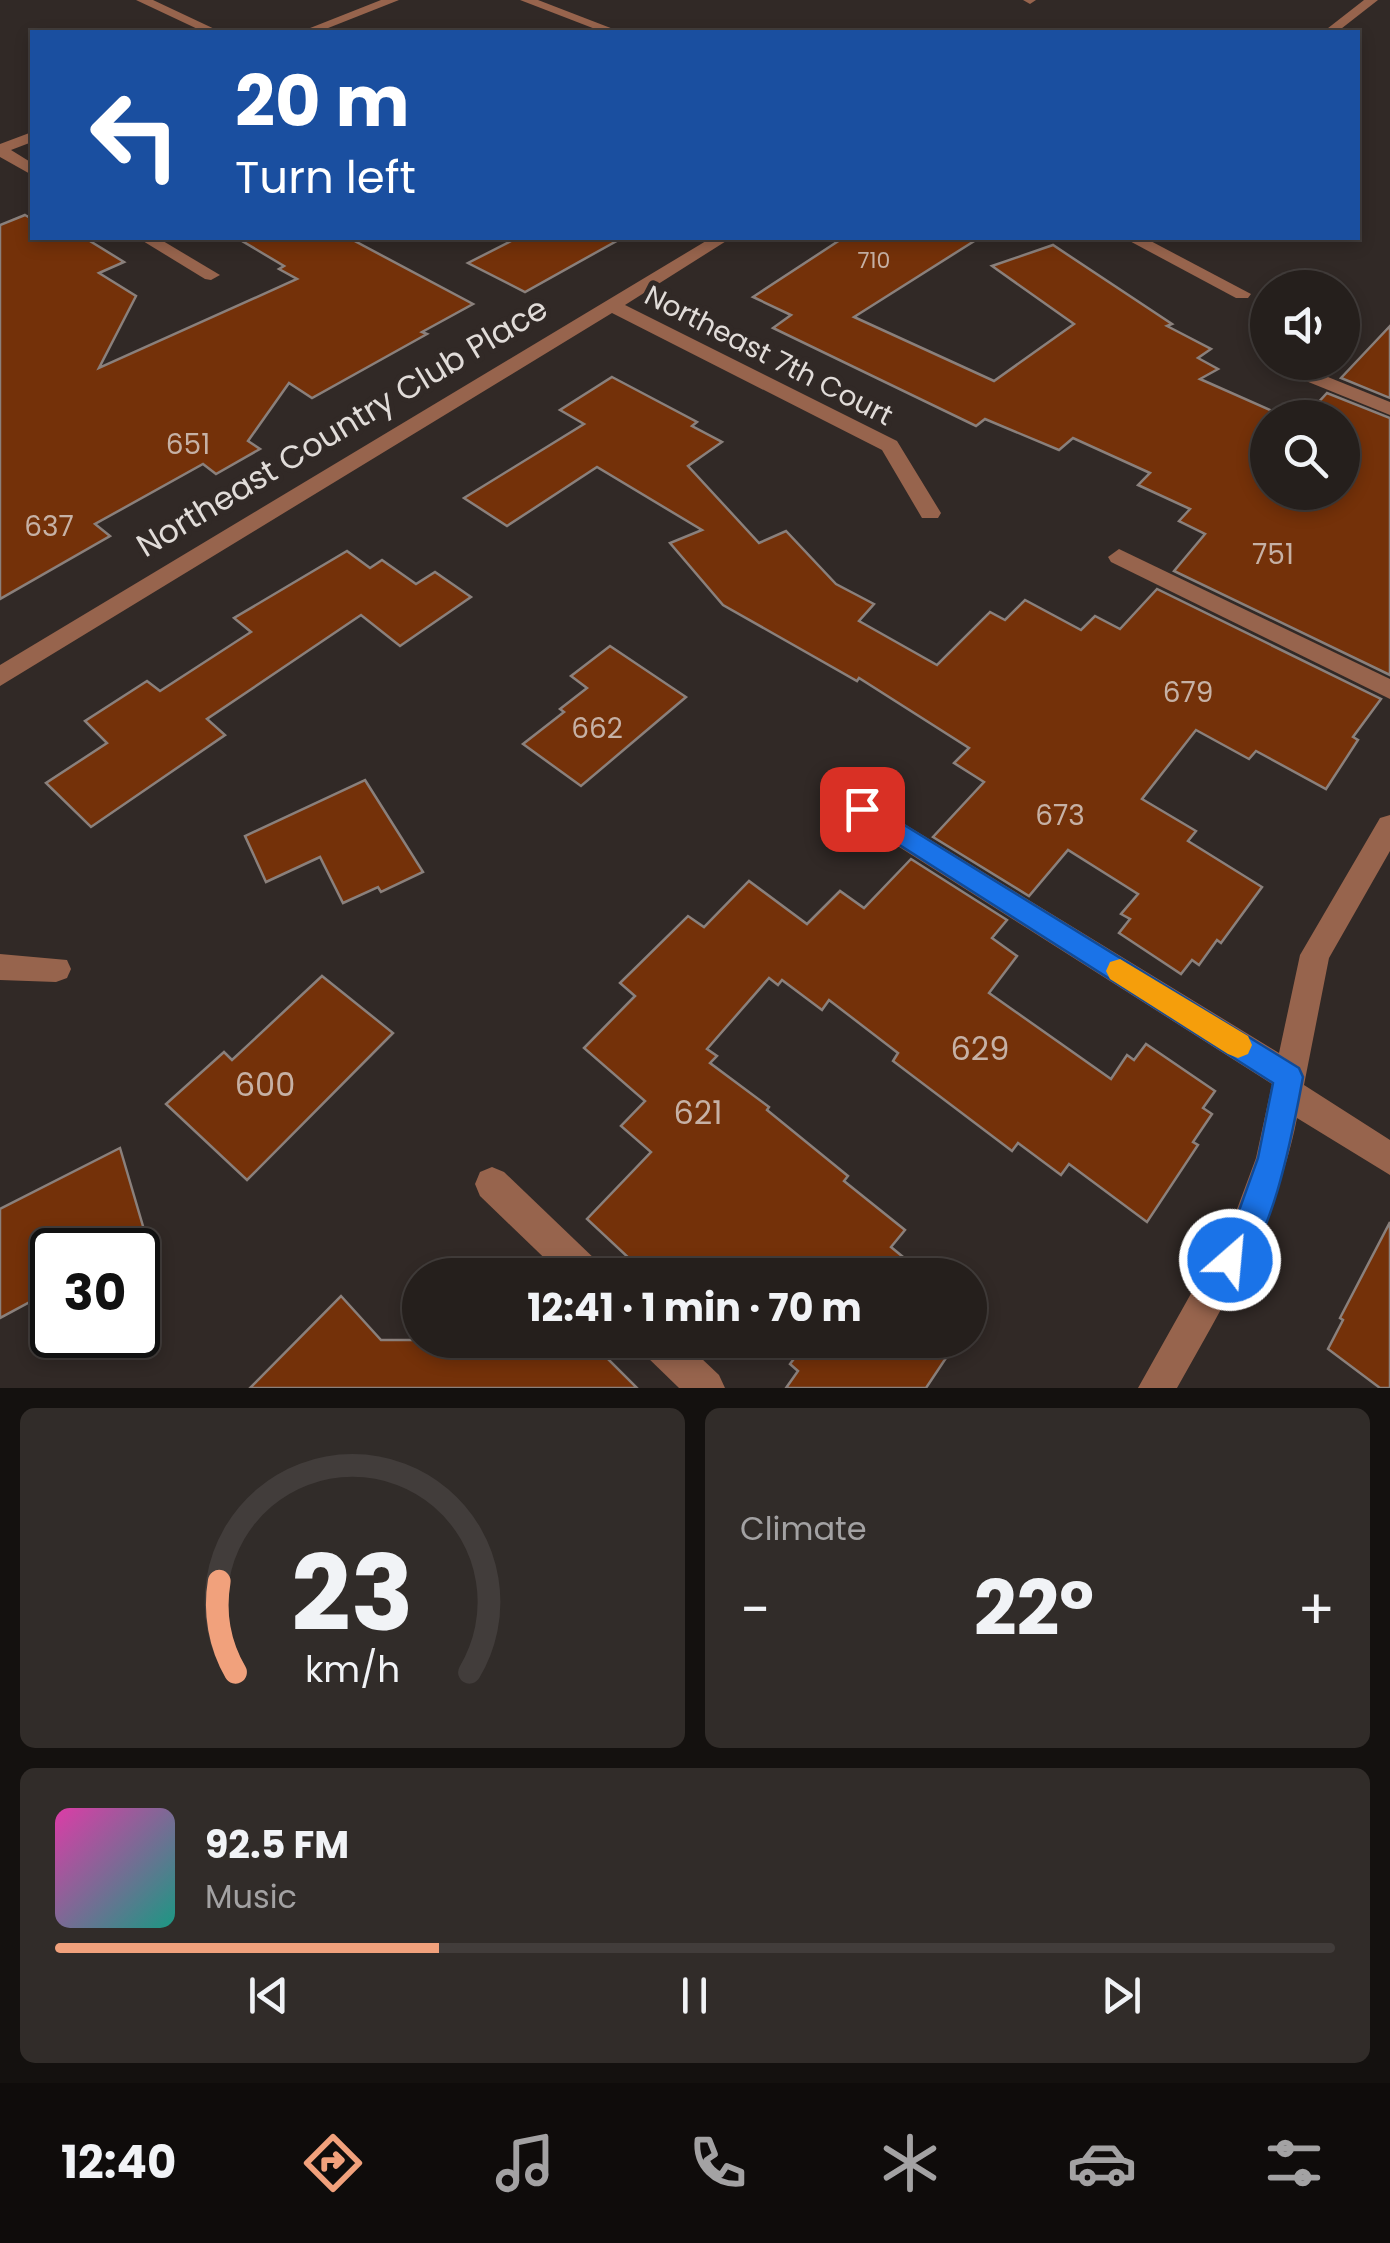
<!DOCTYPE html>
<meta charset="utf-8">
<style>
:root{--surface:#251f1c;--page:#312c29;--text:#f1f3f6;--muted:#a3a2a3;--line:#423d3b;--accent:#f1a17c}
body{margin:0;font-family:Poppins,sans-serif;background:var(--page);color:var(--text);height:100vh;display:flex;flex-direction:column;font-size:38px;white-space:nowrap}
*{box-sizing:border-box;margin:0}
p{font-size:32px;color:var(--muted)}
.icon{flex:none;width:55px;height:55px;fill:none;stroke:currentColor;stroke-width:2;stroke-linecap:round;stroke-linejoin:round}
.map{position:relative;height:1388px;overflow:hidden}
.drawer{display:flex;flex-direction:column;gap:20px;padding:20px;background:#14110f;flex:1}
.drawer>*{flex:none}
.top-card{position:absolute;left:30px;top:30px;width:1330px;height:210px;border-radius:0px;box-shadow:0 5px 15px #0003,0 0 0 2px var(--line);background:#1a4fa0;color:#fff;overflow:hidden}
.controls{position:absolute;left:1250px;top:270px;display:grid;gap:20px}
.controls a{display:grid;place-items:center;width:110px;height:110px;border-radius:50%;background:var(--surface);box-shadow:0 5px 15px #0003,0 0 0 2px var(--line);font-size:50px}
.speed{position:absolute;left:30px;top:1228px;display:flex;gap:20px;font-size:50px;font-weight:700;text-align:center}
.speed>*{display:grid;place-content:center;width:130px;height:130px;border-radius:50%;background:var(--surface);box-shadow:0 5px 15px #0003,0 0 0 2px var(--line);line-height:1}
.speed .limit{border:5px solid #111;border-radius:15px;background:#fff;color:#111}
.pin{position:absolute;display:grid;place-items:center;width:85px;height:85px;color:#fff;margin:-42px;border-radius:20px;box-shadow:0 5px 15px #0006}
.me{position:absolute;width:110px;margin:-55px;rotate:27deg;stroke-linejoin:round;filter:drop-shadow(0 0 8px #0008)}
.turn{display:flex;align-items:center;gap:35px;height:210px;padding:0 40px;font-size:45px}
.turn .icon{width:130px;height:130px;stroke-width:2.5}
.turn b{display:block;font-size:70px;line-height:85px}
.big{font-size:75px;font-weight:700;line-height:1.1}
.drawer .tile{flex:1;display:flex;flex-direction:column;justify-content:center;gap:15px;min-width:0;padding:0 35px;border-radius:15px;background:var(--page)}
.drawer .dial{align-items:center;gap:0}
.dial svg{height:260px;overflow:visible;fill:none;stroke:var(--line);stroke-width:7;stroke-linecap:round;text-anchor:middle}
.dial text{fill:var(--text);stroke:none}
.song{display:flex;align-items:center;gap:30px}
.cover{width:120px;height:120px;border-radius:15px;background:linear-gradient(135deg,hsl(320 70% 55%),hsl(170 70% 35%))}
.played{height:10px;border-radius:5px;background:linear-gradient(90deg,var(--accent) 30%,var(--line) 30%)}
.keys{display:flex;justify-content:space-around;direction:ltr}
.heat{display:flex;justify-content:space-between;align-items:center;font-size:55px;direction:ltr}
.drawer .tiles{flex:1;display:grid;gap:20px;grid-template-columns:1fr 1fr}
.tile:last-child{grid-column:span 2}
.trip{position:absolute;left:402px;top:1258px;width:585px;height:100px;border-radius:50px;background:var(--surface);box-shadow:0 5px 15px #0003,0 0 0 2px var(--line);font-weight:700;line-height:100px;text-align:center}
.menu{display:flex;height:160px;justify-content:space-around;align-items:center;background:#0f0c0b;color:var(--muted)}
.menu .icon{width:70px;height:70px}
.menu .on{color:var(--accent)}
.menu b{font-size:45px;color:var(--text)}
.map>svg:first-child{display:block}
.building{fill:#743109;stroke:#8a807c;stroke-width:2.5}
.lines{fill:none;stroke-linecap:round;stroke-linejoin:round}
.minor{fill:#97644d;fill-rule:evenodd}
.route{fill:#1a73e8;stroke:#114b97;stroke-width:2.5}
.slow{fill:#f59e0b}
.labels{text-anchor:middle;stroke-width:10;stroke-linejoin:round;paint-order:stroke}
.far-number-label{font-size:22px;fill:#c6b1a5}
.far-street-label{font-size:28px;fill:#e1dcd9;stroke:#312926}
.number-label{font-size:28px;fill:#c6b1a5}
.street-label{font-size:32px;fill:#e1dcd9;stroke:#312926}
.near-number-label{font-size:32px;fill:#c6b1a5}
</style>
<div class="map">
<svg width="1390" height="1388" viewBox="0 0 1390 1388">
<rect width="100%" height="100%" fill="#312926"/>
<!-- building -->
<g class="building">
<polygon points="25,215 32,219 32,238 85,238 124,262 99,273 136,296 99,368 297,279 279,269 284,266 237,238 349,238 473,304 422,332 427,334 312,398 289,383 248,441 260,449 216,474 203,464 95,524 110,536 0,599 0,225"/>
<polygon points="517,238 622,238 525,292 468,263"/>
<polygon points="843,238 979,238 854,317 994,381 1074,324 992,266 1053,245 1172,324 1167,326 1211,349 1198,358 1218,369 1200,379 1288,418 1268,418 1268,492 1342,492 1342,418 1304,418 1327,393 1390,418 1390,675 1174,571 1205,534 1179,521 1190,509 1138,485 1150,473 1073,438 1059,450 985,419 976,426 773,328 791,315 753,297"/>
<polygon points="1390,326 1390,398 1341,378"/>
<polygon points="612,377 697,422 692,426 722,442 688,466 759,543 786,531 836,584 874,604 859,621 937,665 990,612 1005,620 1025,600 1081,630 1095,616 1120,629 1157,589 1381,699 1353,737 1358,740 1326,789 1256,751 1249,759 1196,730 1142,799 1196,831 1188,841 1262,887 1221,943 1217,940 1199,965 1192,960 1181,974 1119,933 1130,919 1121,914 1138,894 1068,850 1029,896 933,837 984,782 954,763 969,748 859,678 857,681 723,605 670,543 702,530 597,467 507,526 464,498 584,424 560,410"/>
<polygon points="347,551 370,568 382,560 416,584 435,572 471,597 400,646 361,615 207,719 225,735 91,827 46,783 107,743 85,721 147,681 160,691 251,632 234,618"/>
<polygon points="610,646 686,697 581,786 523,744 564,712 560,709 587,688 571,676"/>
<polygon points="365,780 423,872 381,892 378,887 343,903 320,857 266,882 245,836"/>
<polygon points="911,859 1007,920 992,938 1017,956 989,993 1111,1079 1127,1055 1134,1060 1146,1044 1215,1091 1203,1108 1212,1114 1193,1142 1198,1145 1147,1222 1069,1164 1061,1175 1018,1143 1012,1151 893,1061 898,1053 829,1000 822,1010 782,980 778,985 769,978 707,1049 717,1056 710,1063 769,1107 767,1110 848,1176 844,1181 905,1230 891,1247 925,1275 647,1275 587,1219 651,1152 621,1126 645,1101 584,1048 635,996 620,983 688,916 704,927 749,881 807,924 840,891 864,908"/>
<polygon points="322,976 393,1033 247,1180 166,1104 224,1052 232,1060"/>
<polygon points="120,1148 150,1250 52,1250 52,1290 0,1318 0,1209"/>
<polygon points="1390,1222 1390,1388 1380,1388 1328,1349 1343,1320 1340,1318"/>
<polygon points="341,1296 381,1340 589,1340 637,1388 250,1388"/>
<polygon points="808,1340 958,1340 926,1388 786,1388 798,1371 790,1364"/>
</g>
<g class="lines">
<!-- minor -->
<g class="minor">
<polygon points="136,0 153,0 221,32 204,32"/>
<polygon points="381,0 399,0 318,32 300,32"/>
<polygon points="520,0 538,0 621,32 603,32"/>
<polygon points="1023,0 1036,0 1030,4"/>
<polygon points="1364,0 1378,0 1337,32 1323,32"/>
<polygon points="32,132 32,142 11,150 32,163 32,175 0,157 0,144"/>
<polygon points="138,238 158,238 220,275 211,280 205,279"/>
<polygon points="711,238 731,238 625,305 897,441 941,513 938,518 922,518 882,450 612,313 0,686 0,665"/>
<polygon points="1124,238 1145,238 1251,294 1248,298 1236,298"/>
<polygon points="1308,369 1390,402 1390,415 1301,379 1301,371"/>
<polygon points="1119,549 1390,679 1390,699 1111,562 1108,557"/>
<path d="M862,798l417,255 21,-98 80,-137 10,-3v36l-61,107 -25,127 86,55v35l-93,-57c-19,99 -71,182 -120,270h-39l96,-171 22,-59 16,-74 -420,-267 -3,-8 3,-8z"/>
<polygon points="0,954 67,960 71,969 67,978 56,982 0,980"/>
<polygon points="492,1167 504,1172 599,1263 605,1275 562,1275 480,1196 475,1184 480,1172"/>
<polygon points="638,1340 682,1340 719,1375 725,1388 679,1388 643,1353"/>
</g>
</g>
<!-- route -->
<path class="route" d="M862,799l437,269 4,9c-8,43 -32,181 -73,198l-11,-4 -5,-11 22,-41 22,-61 15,-75 -419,-267 -4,-7 4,-7z"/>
<!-- slow -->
<polygon class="slow" points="1120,959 1248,1036 1252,1045 1248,1054 1238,1058 1228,1054 1110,979 1106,971 1110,962"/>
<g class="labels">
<!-- far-number labels -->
<g class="far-number-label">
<text x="874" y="268">710</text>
</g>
<!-- far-street labels -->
<g class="far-street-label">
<text transform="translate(769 355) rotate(27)" y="10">Northeast 7th Court</text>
</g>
<!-- number labels -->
<g class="number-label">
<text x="188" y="454">651</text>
<text x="49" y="536">637</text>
<text x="1273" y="564">751</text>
<text x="1188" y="702">679</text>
<text x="597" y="738">662</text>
<text x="1060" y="825">673</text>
</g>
<!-- street labels -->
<g class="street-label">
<text transform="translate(342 427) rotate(-31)" y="11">Northeast Country Club Place</text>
</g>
<!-- near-number labels -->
<g class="near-number-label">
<text x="980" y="1060">629</text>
<text x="265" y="1096">600</text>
<text x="698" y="1124">621</text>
</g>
</g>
</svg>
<div class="controls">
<a><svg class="icon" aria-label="sound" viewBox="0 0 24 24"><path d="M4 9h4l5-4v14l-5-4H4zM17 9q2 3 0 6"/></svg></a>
<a><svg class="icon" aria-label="search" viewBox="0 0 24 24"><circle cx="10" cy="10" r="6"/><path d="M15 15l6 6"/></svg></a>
</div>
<div class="speed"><div class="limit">30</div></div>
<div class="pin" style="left:862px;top:809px;background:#d93025"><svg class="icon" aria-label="arrive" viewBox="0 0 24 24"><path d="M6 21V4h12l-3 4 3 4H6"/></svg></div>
<svg class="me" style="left:1230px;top:1260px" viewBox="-20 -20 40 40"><circle r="17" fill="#1a73e8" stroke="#fff" stroke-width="3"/><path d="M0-11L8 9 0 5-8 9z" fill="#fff"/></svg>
<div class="trip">12:41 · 1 min · 70 m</div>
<div class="top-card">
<div class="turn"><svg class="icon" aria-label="left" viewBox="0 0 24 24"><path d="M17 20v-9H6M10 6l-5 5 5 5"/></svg><div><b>20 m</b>Turn left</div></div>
</div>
</div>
<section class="drawer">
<div class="tiles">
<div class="tile dial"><svg viewBox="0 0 100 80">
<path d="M14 69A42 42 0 1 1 86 69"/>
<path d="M14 69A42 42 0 0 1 9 41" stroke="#f1a17c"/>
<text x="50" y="56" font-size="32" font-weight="700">23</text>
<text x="50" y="72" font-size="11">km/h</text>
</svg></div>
<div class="tile"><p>Climate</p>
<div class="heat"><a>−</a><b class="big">22°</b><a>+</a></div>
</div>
<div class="tile">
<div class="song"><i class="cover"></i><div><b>92.5 FM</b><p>Music</p></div></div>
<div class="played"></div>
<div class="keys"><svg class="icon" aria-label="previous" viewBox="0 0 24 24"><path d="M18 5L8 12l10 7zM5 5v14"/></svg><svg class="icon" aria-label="pause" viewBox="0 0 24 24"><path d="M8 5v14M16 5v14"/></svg><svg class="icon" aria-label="next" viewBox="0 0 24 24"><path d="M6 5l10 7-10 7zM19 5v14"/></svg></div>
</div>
</div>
</section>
<nav class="menu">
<b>12:40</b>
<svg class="icon on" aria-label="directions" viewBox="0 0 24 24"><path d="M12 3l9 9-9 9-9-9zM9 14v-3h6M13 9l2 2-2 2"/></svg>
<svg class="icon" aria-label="music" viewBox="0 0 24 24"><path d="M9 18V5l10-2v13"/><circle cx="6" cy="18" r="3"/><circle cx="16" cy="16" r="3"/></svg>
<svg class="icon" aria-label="phone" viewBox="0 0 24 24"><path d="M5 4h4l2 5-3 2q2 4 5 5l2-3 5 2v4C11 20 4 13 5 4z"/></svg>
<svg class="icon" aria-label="climate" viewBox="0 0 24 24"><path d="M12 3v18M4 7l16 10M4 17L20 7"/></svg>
<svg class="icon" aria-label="car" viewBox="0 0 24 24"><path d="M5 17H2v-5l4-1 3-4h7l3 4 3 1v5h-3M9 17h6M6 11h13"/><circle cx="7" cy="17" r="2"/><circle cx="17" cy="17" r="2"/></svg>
<svg class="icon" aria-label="filters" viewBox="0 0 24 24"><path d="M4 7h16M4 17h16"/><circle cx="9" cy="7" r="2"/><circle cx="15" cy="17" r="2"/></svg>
</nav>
